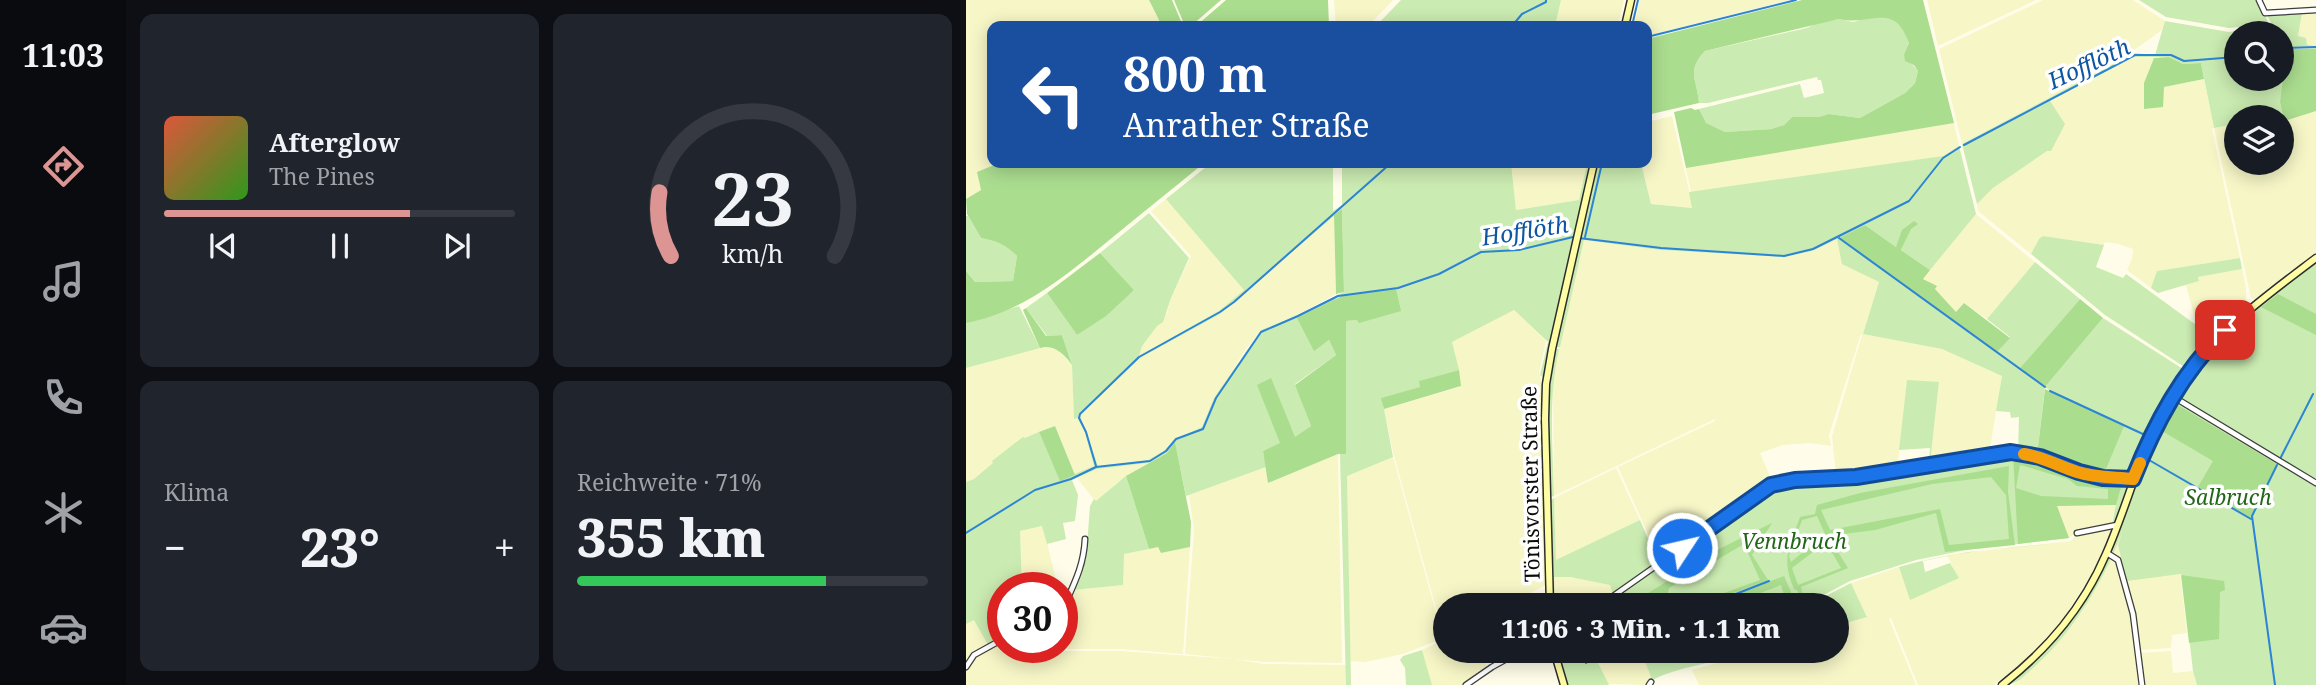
<!DOCTYPE html>
<html lang="de">
<meta charset="utf-8">
<style>
:root{--surface:#171b24;--page:#20242c;--text:#f1f3f6;--muted:#9ea1a6;--line:#363941;--accent:#dc9593}
body{margin:0;font-family:"Noto Serif",serif;background:var(--page);color:var(--text);height:100vh;display:flex;flex-direction:column;font-size:26px;white-space:nowrap}
*{box-sizing:border-box;margin:0}
p{font-size:23px;color:var(--muted)}
.icon{flex:none;width:38px;height:38px;fill:none;stroke:currentColor;stroke-width:2;stroke-linecap:round;stroke-linejoin:round}
.map{position:relative;flex:1;overflow:hidden}
.panel{display:flex;flex-direction:column;gap:14px;padding:14px;background:#0d0f14;width:840px}
.panel>*{flex:none}
.banner{position:absolute;left:21px;top:21px;width:665px;height:147px;border-radius:14px;box-shadow:0 4px 18px #0003;background:#1a4fa0;color:#fff;overflow:hidden}
.tools{position:absolute;left:1258px;top:21px;display:grid;gap:14px}
.tools a{display:grid;place-items:center;width:70px;height:70px;border-radius:50%;background:var(--surface);box-shadow:0 4px 18px #0003;font-size:35px}
.speed{position:absolute;left:21px;top:572px;display:flex;gap:14px;font-size:35px;font-weight:700;text-align:center}
.speed>*{display:grid;place-content:center;width:91px;height:91px;border-radius:50%;background:var(--surface);box-shadow:0 4px 18px #0003;line-height:1}
.speed .limit{border:10px solid #d22;background:#fff;color:#111}
.pin{position:absolute;display:grid;place-items:center;width:60px;height:60px;color:#fff;margin:-30px;border-radius:14px;box-shadow:0 4px 10px #0006}
.me{position:absolute;width:77px;margin:-38px;rotate:55deg;stroke-linejoin:round;filter:drop-shadow(0 0 5px #0008)}
.turn{display:flex;align-items:center;gap:24px;height:147px;padding:0 21px;font-size:32px}
.turn .icon{width:91px;height:91px;stroke-width:2.5}
.turn b{display:block;font-size:49px;line-height:60px}
.big{font-size:52px;font-weight:800;line-height:1.1}
.panel .tile{flex:1;display:flex;flex-direction:column;justify-content:center;gap:10px;min-width:0;padding:0 24px;border-radius:14px;background:var(--page)}
.panel .dial{align-items:center;gap:0}
.dial svg{height:182px;overflow:visible;fill:none;stroke:var(--line);stroke-width:7;stroke-linecap:round;text-anchor:middle}
.dial text{fill:var(--text);stroke:none}
.song{display:flex;align-items:center;gap:21px}
.cover{width:84px;height:84px;border-radius:10px;background:linear-gradient(135deg,hsl(10 70% 55%),hsl(110 70% 35%))}
.played{height:7px;border-radius:4px;background:linear-gradient(90deg,var(--accent) 70%,var(--line) 70%)}
.keys{display:flex;justify-content:space-around;direction:ltr}
.heat{display:flex;justify-content:space-between;align-items:center;font-size:38px;direction:ltr}
.charge{height:10px;border-radius:5px;background:linear-gradient(90deg,#34c759 71%,var(--line) 0)}
.panel .tiles{flex:1;display:grid;gap:14px;grid-template-columns:repeat(2,1fr)}
.trip{position:absolute;left:467px;top:593px;width:416px;height:70px;border-radius:35px;background:var(--surface);box-shadow:0 4px 18px #0003;font-weight:800;line-height:70px;text-align:center}
main{display:flex;flex:1;min-height:0}
.menu{display:flex;flex-direction:column;width:126px;justify-content:space-around;align-items:center;background:#090b0e;color:var(--muted)}
.menu .icon{width:49px;height:49px}
.menu .current{color:var(--accent)}
.menu b{font-size:32px;color:var(--text)}
.map>svg:first-child{display:block}
.farmland{fill:#f6f6c7}
.green{fill:#caebb1;fill-rule:evenodd}
.forest{fill:#abdd8f;fill-rule:evenodd}
.lines{fill:none;stroke-linecap:round;stroke-linejoin:round}
.stream{stroke:#2c84d5;stroke-width:2}
.minor-casing{stroke:#3e3e3e;stroke-width:7}
.secondary-casing{stroke:#2d2d2d;stroke-width:9}
.minor{stroke:#fff;stroke-width:4.5}
.secondary{stroke:#fffda4;stroke-width:6}
.route-casing{stroke:#114b97;stroke-width:18}
.route{stroke:#1a73e8;stroke-width:12}
.slow{stroke:#f59e0b;stroke-width:12}
.labels{text-anchor:middle;stroke-width:7;stroke-linejoin:round;paint-order:stroke}
.street-label{font-size:21px;fill:#0b0b0b;stroke:#fff}
.park-label{font-size:21px;font-style:italic;fill:#226618;stroke:#fff}
.water-label{font-size:23px;font-style:italic;fill:#0e55a3;stroke:#fff}
</style>
<main>
<nav class="menu">
<b>11:03</b>
<svg class="icon current" aria-label="directions" viewBox="0 0 24 24"><path d="M12 3l9 9-9 9-9-9zM9 14v-3h6M13 9l2 2-2 2"/></svg>
<svg class="icon" aria-label="music" viewBox="0 0 24 24"><path d="M9 18V5l10-2v13"/><circle cx="6" cy="18" r="3"/><circle cx="16" cy="16" r="3"/></svg>
<svg class="icon" aria-label="phone" viewBox="0 0 24 24"><path d="M5 4h4l2 5-3 2q2 4 5 5l2-3 5 2v4C11 20 4 13 5 4z"/></svg>
<svg class="icon" aria-label="climate" viewBox="0 0 24 24"><path d="M12 3v18M4 7l16 10M4 17L20 7"/></svg>
<svg class="icon" aria-label="car" viewBox="0 0 24 24"><path d="M5 17H2v-5l4-1 3-4h7l3 4 3 1v5h-3M9 17h6M6 11h13"/><circle cx="7" cy="17" r="2"/><circle cx="17" cy="17" r="2"/></svg>
</nav>
<section class="panel">
<div class="tiles">
<div class="tile">
<div class="song"><i class="cover"></i><div><b>Afterglow</b><p>The Pines</p></div></div>
<div class="played"></div>
<div class="keys"><svg class="icon" aria-label="previous" viewBox="0 0 24 24"><path d="M18 5L8 12l10 7zM5 5v14"/></svg><svg class="icon" aria-label="pause" viewBox="0 0 24 24"><path d="M8 5v14M16 5v14"/></svg><svg class="icon" aria-label="next" viewBox="0 0 24 24"><path d="M6 5l10 7-10 7zM19 5v14"/></svg></div>
</div>
<div class="tile dial"><svg viewBox="0 0 100 80">
<path d="M14 69A42 42 0 1 1 86 69"/>
<path d="M14 69A42 42 0 0 1 9 41" stroke="#dc9593"/>
<text x="50" y="56" font-size="32" font-weight="700">23</text>
<text x="50" y="72" font-size="11">km/h</text>
</svg></div>
<div class="tile"><p>Klima</p>
<div class="heat"><a>−</a><b class="big">23°</b><a>+</a></div>
</div>
<div class="tile"><p>Reichweite · 71%</p><b class="big">355 km</b><div class="charge"></div></div>
</div>
</section>
<div class="map">
<svg width="1350" height="685" viewBox="0 0 1350 685">
<rect width="100%" height="100%" fill="#fffde9"/>
<!-- farmland -->
<g class="farmland">
<polygon points="0,0 183,0 196,26 26,26 26,163 33,163 12,172 15,190 0,199"/>
<polygon points="368,0 427,0 402,26 370,26"/>
<polygon points="595,0 658,0 652,26 589,26"/>
<polygon points="674,0 824,0 681,36 681,26 668,26"/>
<polygon points="961,0 1070,0 972,46"/>
<polygon points="1077,0 1167,0 1199,21 1196,30 1153,61 996,144 973,49"/>
<polygon points="1350,12 1350,46 1340,45 1332,36 1336,13"/>
<polygon points="1168,57 1188,58 1178,83 1179,109 1198,87 1238,79 1248,128 1270,124 1270,163 1316,163 1316,117 1313,117 1317,117 1318,120 1350,111 1350,255 1289,300 1285,298 1248,128 1246,129 1274,258 1191,271 1185,288 1161,270 1166,259 1167,249 1153,244 1139,242 1138,245 1077,236 1073,239 1065,254 1012,211 1011,204 1027,188 1081,151 1083,102"/>
<polygon points="706,116 727,208 685,204 675,163 681,163 681,122"/>
<polygon points="988,123 993,146 977,156 730,193 725,192 720,170 720,167"/>
<polygon points="545,163 621,163 613,200 550,210"/>
<polygon points="200,199 279,290 253,311 172,357 175,346 201,313 205,298 225,256 185,211"/>
<polygon points="1010,214 1069,262 1021,319 998,303 990,312 969,289 970,287 957,278"/>
<polygon points="368,215 370,294 330,316 295,330 277,353 241,414 236,427 209,439 199,450 182,460 131,466 114,415 174,358 254,314"/>
<polygon points="871,239 877,264 913,282 897,334 976,349 1036,376 1023,454 964,463 973,383 941,381 931,469 870,476 866,436 896,335 895,334 863,435 865,446 844,443 817,445 794,453 807,483 694,561 652,467 749,421 749,419 588,496 587,375 618,240 694,250 819,257 846,251"/>
<polygon points="1276,269 1280,288 1280,301 1277,310 1250,335 1229,319 1220,285 1233,281 1232,277"/>
<polygon points="548,310 580,341 573,373 575,380 579,585 543,605 480,606 478,637 427,452 418,409 494,387 486,342"/>
<polygon points="78,346 92,350 106,365 108,419 112,418 119,433 128,466 109,475 89,426 58,439 8,479 0,482 0,368"/>
<polygon points="372,454 376,663 298,662 219,654 228,530 223,495 300,467 303,483"/>
<polygon points="427,457 477,638 437,654 399,662 384,661 381,475"/>
<polygon points="182,463 151,483 130,502 111,478 131,469"/>
<polygon points="650,468 674,520 590,561 588,498"/>
<polygon points="1150,505 1145,524 1109,533 1103,538 1090,506"/>
<polygon points="77,526 92,588 56,588 54,531"/>
<polygon points="1143,528 1145,530 1142,539 1128,570 1094,624 1058,662 1028,685 952,685 925,618 923,619 950,685 733,685 726,670 758,661 781,651 787,651 793,661 813,651 872,651 872,625 901,616 885,583 933,567 945,599 992,578 981,555 1105,541 1109,536"/>
<polygon points="1209,529 1221,633 1206,635 1205,648 1173,650 1154,560 1147,554 1156,531"/>
<polygon points="192,547 195,553 224,547 217,654 154,649 94,649 96,648 96,607 107,590 156,585 158,554"/>
<polygon points="1146,557 1150,559 1165,614 1175,685 1047,685 1060,674 1116,612"/>
<polygon points="588,577 604,577 644,585 647,594 631,605 589,605"/>
<polygon points="8,619 22,645 0,665 0,624"/>
<polygon points="479,639 480,651 516,651 521,668 498,685 466,685 456,650"/>
<polygon points="37,641 37,648 55,648 55,662 95,651 154,651 268,659 298,664 380,665 380,685 0,685 0,670 8,657"/>
<polygon points="642,651 675,651 686,680 681,685 641,684 629,658"/>
<polygon points="1205,651 1207,673 1227,671 1231,685 1178,685 1173,653"/>
</g>
<!-- green -->
<g class="green">
<polygon points="435,0 595,0 589,26 410,26"/>
<polygon points="1173,0 1292,0 1303,24 1263,28 1200,17"/>
<path d="M1336,13l-4,23 8,2 1,7 9,1v3l-25,-1 -11,54 3,15h-47v7l-22,4 -13,-65 -18,1 -14,-7h-35l-84,44 15,23 -14,27h-4l-54,37 -16,16 -15,-60 172,-91 21,2 10,-34 64,11 39,-4 4,-3 -5,-10zM1270,33h46v46h-46z"/>
<path d="M914,14c18,5 23,11 29,29l-5,11 14,17 -3,12 -10,10 -45,25 -31,-4 -9,3h-28l-8,8 -13,4 -46,3 -20,-9 -6,-14 101,-25 4,14 20,-5 -3,-13h-3l-1,-3 -109,26h-9c-2,-24 -13,-32 6,-52l102,-23 12,-6 20,-3 14,3z"/>
<path d="M993,146l17,68 -46,56 -29,-20 13,-29 -18,26 -31,-22 -25,13 157,114 13,-15 -23,-18 48,-57 45,37 -60,69 25,19 58,-69 80,51 3,3 -53,101 -3,3 -6,1 -1,3 5,6 -12,36 -4,2 4,-20 -60,2 13,32 -103,12 -50,10 -66,21 -45,24h-202l167,-118c30,-6 61,-6 91,-11 59,-9 121,-24 181,-20l7,-66 -4,-3 -8,68 -19,-3 1,-35 -8,1 -1,-6 -14,-1 6,-35 -60,-27 -79,-15 16,-52 -37,-18 -5,-25 -25,12 -27,6 -125,-7 -76,-10 -24,107 -6,1 -9,31 -5,-4 8,-33 -34,-32 -62,32 7,28 -39,11 1,6 -39,11 11,59 -46,19 4,209h-5l-6,-231h5l1,-133 11,-1 39,-31 -60,8 -22,53 15,-10 7,15 -41,29 16,42 -16,12 -32,13 3,16 -80,29 -11,-53 -8,10 -19,10 -51,6 -25,11 6,15 -3,26 -12,2 3,16 -19,5 -5,-18 -22,5 2,57h-19v49l-15,8 -14,-25 -8,4v-142l8,-3 19,-16 -1,-2 31,-24 2,1 14,-6 21,48 34,-14 -9,-33 -7,-15 -4,1 -2,-54 -10,-30 -15,1 -21,-28 21,-15 30,42 57,-45 -34,-37 49,-40 40,45 -18,40 -8,24 -6,4 -15,20 -3,10 80,-45 25,-21 -78,-91 45,-36h122v48l9,-6v-42h169l5,47 63,-10 8,-37h54l10,41 41,4 -3,-16 254,-36zM376,209l2,83 -48,24 -35,14 -47,68 -12,29 -27,12 -10,11 -17,10 -50,6 -18,-51 60,-57 80,-44z"/>
<path d="M0,216h2l13,22c16,3 25,7 36,18l-4,25 -38,1 -9,-11z"/>
<polygon points="1077,236 1138,245 1130,267 1157,278 1160,274 1248,338 1220,368 1139,315 1065,254 1073,239"/>
<polygon points="1274,258 1276,269 1232,277 1233,281 1192,293 1185,288 1191,271"/>
<path d="M1350,262v423h-119l-4,-14 -11,-96 -2,-1 -53,7 -9,-36 5,-14 -10,23 -2,-6c18,-50 35,-100 61,-147l7,1 -3,-7 18,-26 30,-35 5,1 1,-6z"/>
<polygon points="53,306 74,348 0,368 0,323"/>
<path d="M588,349h5c-11,48 -6,97 -5,147l-3,1 -4,-99z"/>
<polygon points="941,380 973,382 964,463 961,464 963,461 964,448 933,450"/>
<polygon points="160,476 183,549 158,554 157,585 107,590 120,559 124,506 128,499 130,501"/>
<polygon points="588,498 590,560 674,520 692,562 647,594 644,585 604,577 588,577 589,605 586,605 583,501"/>
<path d="M1094,543l-92,9 -45,9 2,11 25,-9 9,15 -49,22 -11,-33c52,-15 106,-19 161,-24z"/>
<path d="M1146,557c-20,42 -44,80 -80,112 -8,7 -16,16 -27,16 48,-36 75,-74 102,-127z"/>
<polygon points="885,583 901,617 872,625 872,606 842,605"/>
<polygon points="456,650 466,685 440,685 439,668 434,660 437,656"/>
<polygon points="590,651 643,651 630,659 643,685 599,685"/>
<path d="M675,651h100c-29,14 -61,15 -89,29z"/>
</g>
<!-- forest -->
<g class="forest">
<polygon points="183,0 206,0 217,26 196,26"/>
<polygon points="208,0 255,0 225,26 219,26"/>
<polygon points="260,0 362,0 363,26 230,26"/>
<path d="M836,0h121l31,123 -268,45 -12,-56 17,-4 4,2 4,-1 7,14 19,9 46,-3 13,-4 8,-8h27l10,-3 31,4 45,-25 10,-10 3,-12 -4,-6 -9,-4 -1,-7 5,-11c-16,-43 -37,-16 -70,-24l-134,32c-19,20 -8,28 -6,52l-52,12v-76z"/>
<polygon points="1321,49 1350,49 1350,111 1318,121 1314,102"/>
<polygon points="1203,57 1217,64 1235,63 1238,79 1198,87 1197,107 1178,109 1178,83 1188,58"/>
<path d="M33,163h205c-30,25 -61,49 -91,74 -45,37 -89,75 -147,86v-52l9,11 38,-1 4,-25c-11,-11 -20,-15 -36,-18l-14,-24 -1,-15 15,-9 -4,-18z"/>
<polygon points="376,209 378,292 370,294 368,215"/>
<polygon points="948,221 952,224 945,229 935,250 964,270 957,279 971,286 969,289 990,312 998,303 1044,338 1031,352 873,238 899,225 930,247 936,230"/>
<polygon points="134,253 168,290 140,316 111,335 81,293"/>
<polygon points="430,289 435,311 393,323 391,320 380,321 380,454 372,454 302,483 297,451 314,443 291,385 305,378 329,437 345,426 329,385 370,355 363,340 348,351 331,318 378,295"/>
<polygon points="1312,294 1350,314 1350,335 1295,307"/>
<polygon points="1114,299 1137,318 1079,387 1054,368"/>
<path d="M60,308l20,28 16,-1 10,30c-8,-11 -18,-21 -32,-17l-17,-38z"/>
<polygon points="493,370 495,386 418,409 415,398 454,387 453,381"/>
<polygon points="1079,389 1158,426 1137,476 1113,471 1071,455"/>
<polygon points="1210,404 1311,464 1285,518 1232,487 1247,461 1196,431"/>
<polygon points="89,426 109,475 94,481 73,432"/>
<polygon points="209,442 225,522 224,547 195,553 192,547 183,549 160,476 201,453"/>
<path d="M1047,454l28,5 37,15 45,6 -7,25 -59,1 12,32 -51,6zM1054,465l48,14 9,7 31,3v10l-67,-3 -25,-8z"/>
<path d="M1043,466l-1,26 7,53 -70,7 -9,-39 -61,17 -47,6 20,32 -47,19 4,17 -7,1v-14l-4,-2c-13,-31 -5,-41 6,-72l15,-3 2,-9 43,-12zM1025,477l15,18 3,44 -60,6 -9,-36 -110,21 -9,-20 111,-26zM851,516l8,18 -34,28 -2,-6 13,-36zM860,542l15,26 -43,17 -6,-17z"/>
<polygon points="806,523 786,555 802,580 736,605 725,605 794,580 778,544 703,588 699,605 663,605 753,549"/>
<polygon points="1215,575 1258,581 1259,590 1254,592 1253,639 1223,643"/>
<polygon points="818,576 825,592 826,605 821,605 815,585 763,605 741,605"/>
</g>
<g class="lines">
<!-- stream -->
<g class="stream">
<polyline points="546,26 556,14 580,2 580,0"/>
<polyline points="666,26 672,0"/>
<polyline points="681,37 830,0"/>
<polyline points="1316,48 1350,47"/>
<polyline points="998,145 1169,55 1205,55 1218,61 1270,57"/>
<polyline points="619,237 636,163"/>
<polyline points="613,238 695,248 818,256 847,249 943,201 977,158 994,147"/>
<polyline points="873,238 1079,387"/>
<polyline points="1084,391 1179,435"/>
<polyline points="1315,457 1347,394"/>
<polyline points="1183,460 1285,519"/>
<polyline points="130,466 120,432 113,418 114,414 173,357 254,312 268,302 425,163"/>
<polyline points="0,533 69,490 105,479 130,467 184,461 200,451 210,439 237,429 250,398 295,332 332,316 372,296 432,288 473,274 515,252 553,250 607,237"/>
<polyline points="739,606 803,581"/>
<polyline points="620,663 641,651"/>
<polyline points="1309,685 1286,516 1311,465"/>
</g>
<!-- minor casing -->
<g class="minor-casing">
<g id="minor">
<polyline points="1293,0 1299,13 1350,10"/>
<polyline points="1206,396 1350,483"/>
<polyline points="1111,533 1151,525"/>
<polyline points="1141,553 1152,560 1167,614 1176,685"/>
<path d="M96,606l4,-4c10,-22 18,-39 19,-63"/>
<polyline points="633,606 805,485 829,480 890,477 1045,452 1074,457 1113,473 1137,477 1167,479"/>
<polyline points="0,667 8,655 37,639"/>
<polyline points="500,685 526,667 555,651"/>
<polyline points="683,685 685,682"/>
</g>
</g>
<!-- secondary casing -->
<g class="secondary-casing">
<g id="secondary">
<polyline points="659,26 665,0"/>
<polyline points="584,606 579,419 580,384 586,349 628,163"/>
<polyline points="588,651 598,685"/>
<path d="M1036,685c46,-36 81,-77 104,-131 23,-52 35,-108 65,-157 36,-59 91,-98 145,-139"/>
</g>
</g>
<!-- minor -->
<use href="#minor" class="minor"/>
<!-- secondary -->
<use href="#secondary" class="secondary"/>
</g>
<g class="lines">
<!-- route casing -->
<g class="route-casing">
<path id="route" d="M716,548l89,-63 24,-5 61,-3 155,-25 29,5 39,15 24,6 30,1c22,-56 49,-106 92,-149"/>
</g>
<!-- route -->
<use href="#route" class="route"/>
<!-- slow -->
<path class="slow" d="M1058,454c19,3 35,12 53,18 19,6 37,5 56,7l7,-16"/>
</g>
<g class="labels">
<!-- street labels -->
<g class="street-label">
<text transform="translate(565 484) rotate(-91)" y="7">Tönisvorster Straße</text>
</g>
<!-- park labels -->
<g class="park-label">
<text x="1262" y="505">Salbruch</text>
<text x="828" y="549">Vennbruch</text>
</g>
<!-- water labels -->
<g class="water-label">
<text transform="translate(1123 64) rotate(-25)" y="8">Hofflöth</text>
<text transform="translate(559 231) rotate(-9)" y="8">Hofflöth</text>
</g>
</g>
</svg>
<div class="tools">
<a><svg class="icon" aria-label="search" viewBox="0 0 24 24"><circle cx="10" cy="10" r="6"/><path d="M15 15l6 6"/></svg></a>
<a><svg class="icon" aria-label="layers" viewBox="0 0 24 24"><path d="M12 4l9 5-9 5-9-5zM3 14l9 5 9-5"/></svg></a>
</div>
<div class="speed"><div class="limit">30</div></div>
<div class="pin" style="left:1259px;top:330px;background:#d93025"><svg class="icon" aria-label="arrive" viewBox="0 0 24 24"><path d="M6 21V4h12l-3 4 3 4H6"/></svg></div>
<svg class="me" style="left:716px;top:548px" viewBox="-20 -20 40 40"><circle r="17" fill="#1a73e8" stroke="#fff" stroke-width="3"/><path d="M0-11L8 9 0 5-8 9z" fill="#fff"/></svg>
<div class="trip">11:06 · 3 Min. · 1.1 km</div>
<div class="banner">
<div class="turn"><svg class="icon" aria-label="left" viewBox="0 0 24 24"><path d="M17 20v-9H6M10 6l-5 5 5 5"/></svg><div><b>800 m</b>Anrather Straße</div></div>
</div>
</div>
</main>
